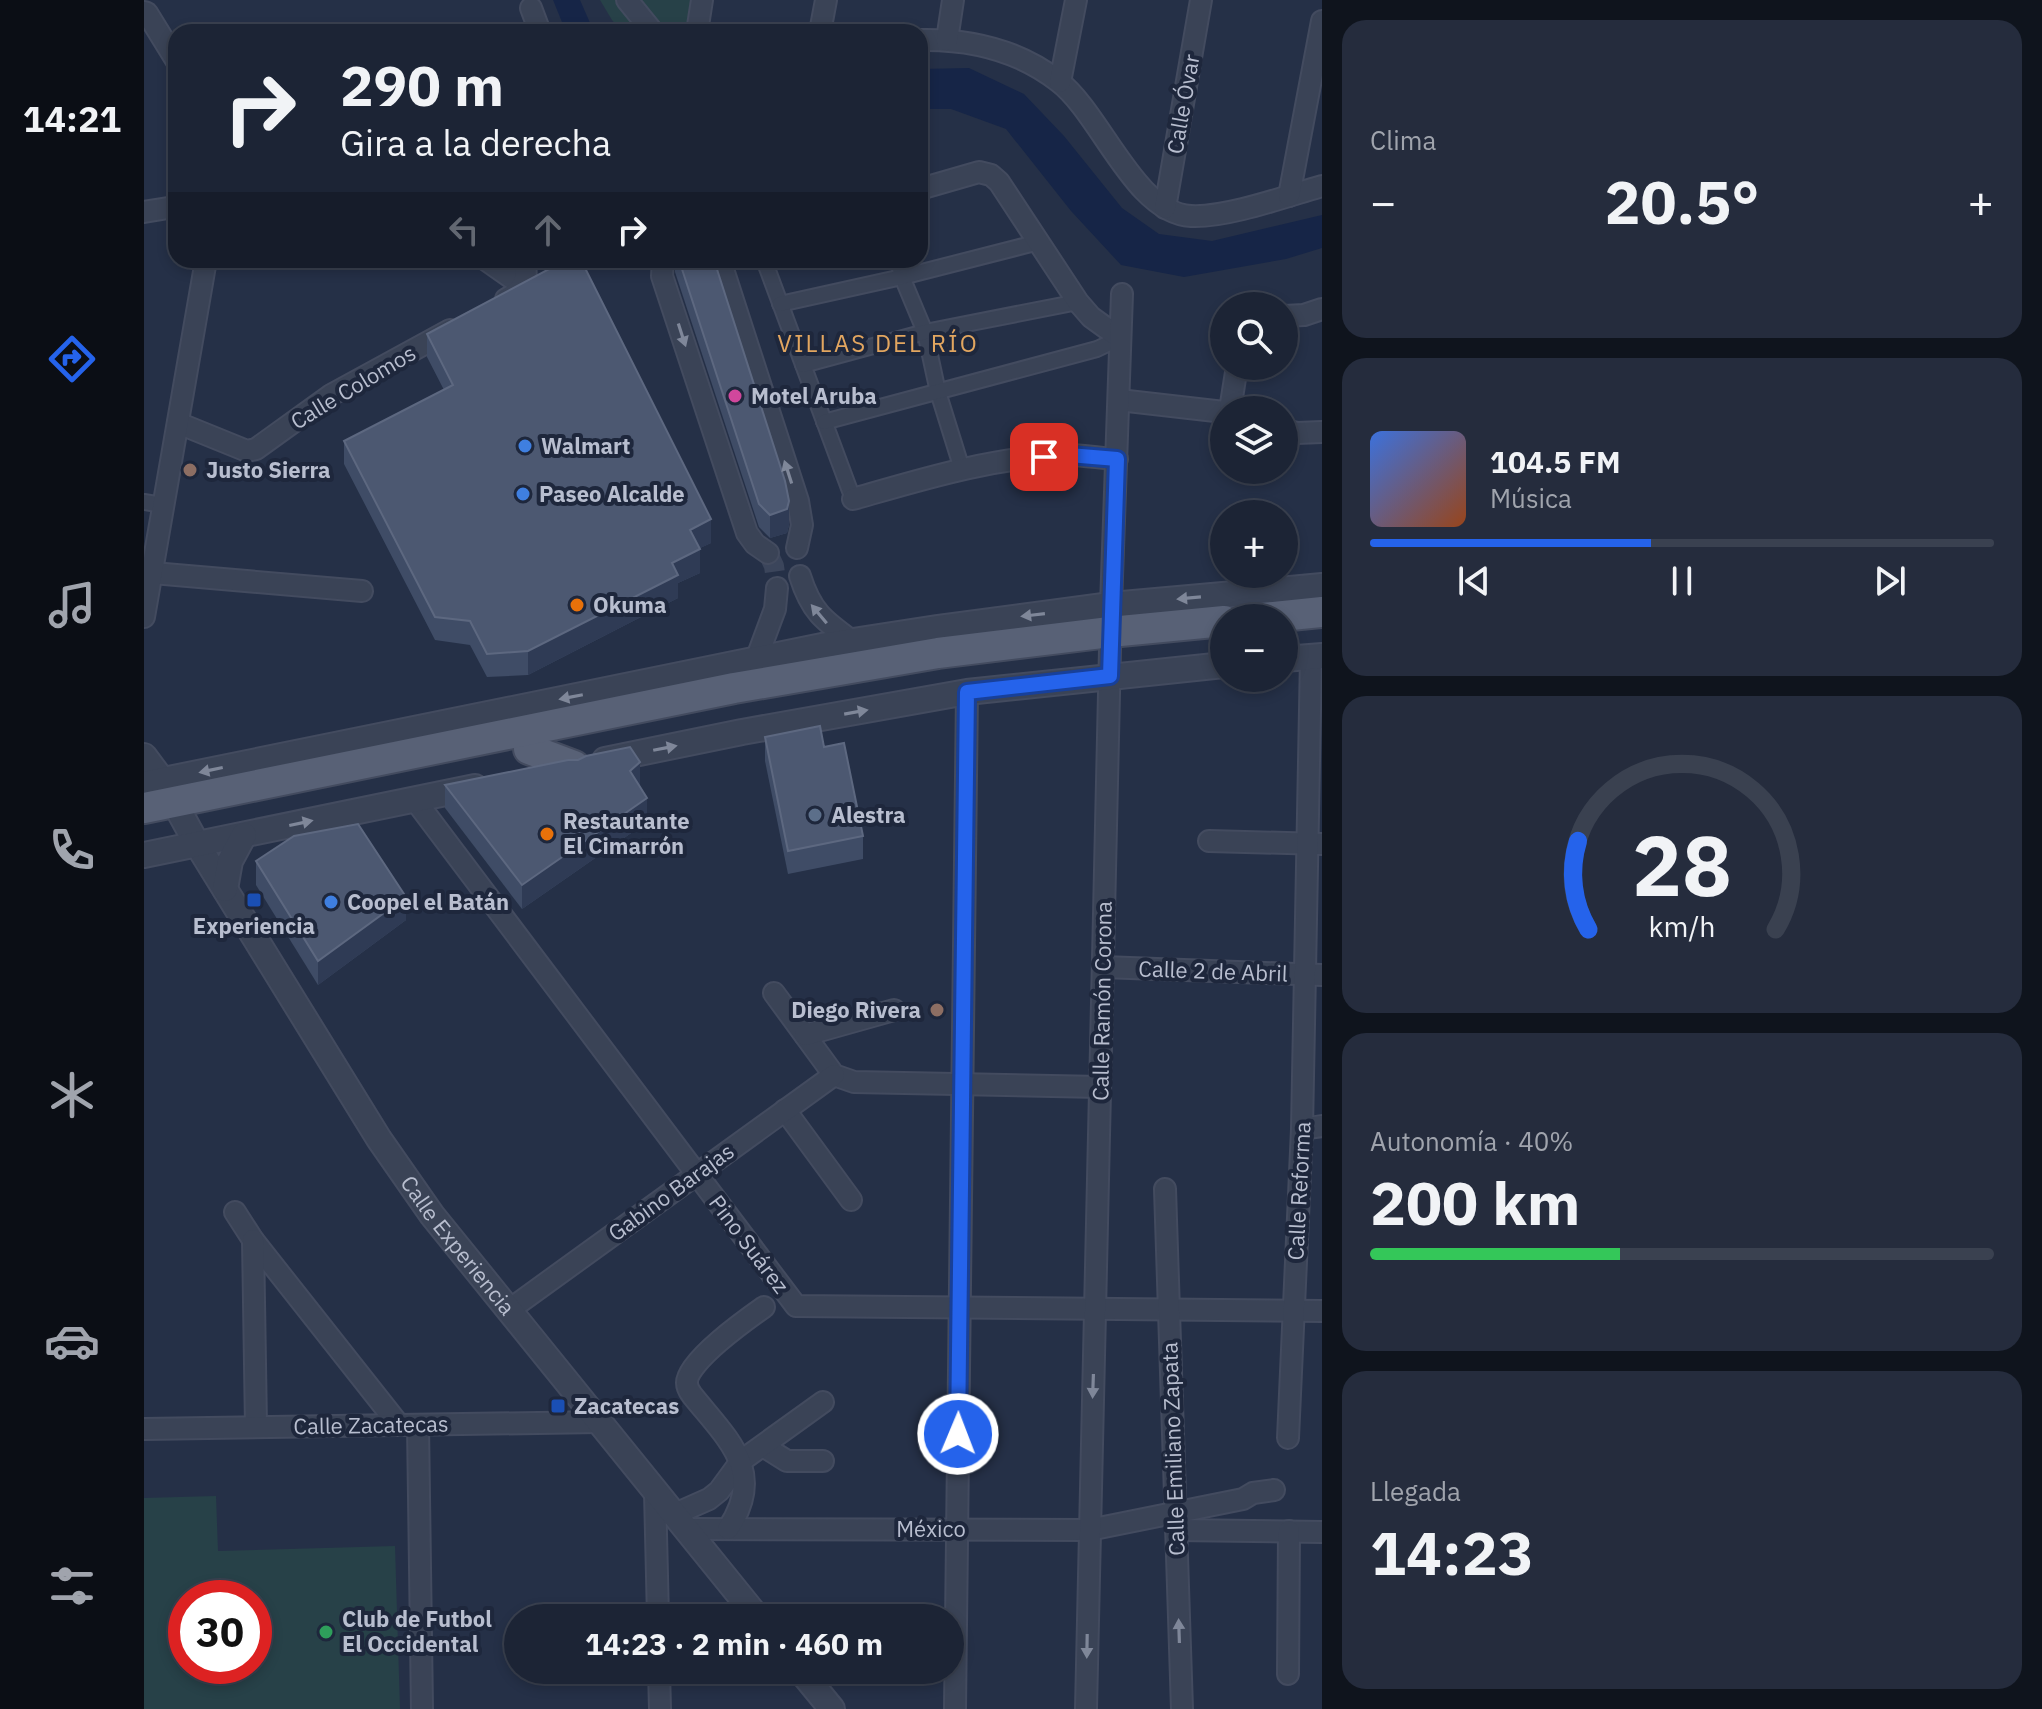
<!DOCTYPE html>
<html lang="es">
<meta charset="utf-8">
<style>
:root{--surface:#1c2435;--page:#252c3d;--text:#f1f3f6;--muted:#a0a4ad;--line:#3a4150;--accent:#2563eb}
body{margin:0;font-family:"IBM Plex Sans",sans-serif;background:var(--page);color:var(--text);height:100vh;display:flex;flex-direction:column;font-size:30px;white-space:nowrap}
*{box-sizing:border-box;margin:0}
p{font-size:26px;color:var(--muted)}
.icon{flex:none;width:44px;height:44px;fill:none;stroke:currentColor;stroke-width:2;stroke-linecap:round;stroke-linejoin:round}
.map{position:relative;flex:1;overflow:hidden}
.side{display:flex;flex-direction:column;gap:20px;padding:20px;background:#0f141d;width:720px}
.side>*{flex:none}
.hud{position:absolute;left:24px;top:24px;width:760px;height:244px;border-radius:24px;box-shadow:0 4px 12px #0003,0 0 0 2px var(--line);background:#1c2435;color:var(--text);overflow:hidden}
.controls{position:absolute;left:1066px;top:292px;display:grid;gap:16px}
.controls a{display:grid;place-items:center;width:88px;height:88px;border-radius:50%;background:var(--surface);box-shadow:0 4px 12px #0003,0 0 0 2px var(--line);font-size:40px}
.speed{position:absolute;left:24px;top:1580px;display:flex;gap:16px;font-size:40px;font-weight:700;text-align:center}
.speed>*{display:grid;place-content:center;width:104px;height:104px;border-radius:50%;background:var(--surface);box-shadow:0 4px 12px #0003,0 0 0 2px var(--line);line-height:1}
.speed .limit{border:12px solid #d22;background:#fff;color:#111}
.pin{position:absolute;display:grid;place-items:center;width:68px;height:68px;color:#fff;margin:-34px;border-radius:16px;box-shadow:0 4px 12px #0006}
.me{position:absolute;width:88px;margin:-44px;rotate:1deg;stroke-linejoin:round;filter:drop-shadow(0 0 6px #0008)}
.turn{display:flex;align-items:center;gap:28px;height:168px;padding:0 40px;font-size:36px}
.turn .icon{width:104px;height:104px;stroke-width:2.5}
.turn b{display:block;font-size:56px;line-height:68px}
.lanes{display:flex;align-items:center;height:76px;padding:0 40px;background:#0003;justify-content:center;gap:40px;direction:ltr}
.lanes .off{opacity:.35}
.big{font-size:60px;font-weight:700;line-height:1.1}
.side .card{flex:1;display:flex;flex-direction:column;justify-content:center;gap:12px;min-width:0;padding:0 28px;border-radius:24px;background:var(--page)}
.side .dial{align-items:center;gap:0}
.dial svg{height:208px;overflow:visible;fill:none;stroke:var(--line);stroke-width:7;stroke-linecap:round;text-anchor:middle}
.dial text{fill:var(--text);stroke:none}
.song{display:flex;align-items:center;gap:24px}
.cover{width:96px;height:96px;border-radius:12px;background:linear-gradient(135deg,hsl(220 70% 55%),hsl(20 70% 35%))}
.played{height:8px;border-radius:4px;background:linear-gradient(90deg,var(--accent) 45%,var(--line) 45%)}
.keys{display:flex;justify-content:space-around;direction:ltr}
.heat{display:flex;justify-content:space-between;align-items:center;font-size:44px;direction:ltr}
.charge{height:12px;border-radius:6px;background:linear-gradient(90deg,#34c759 40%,var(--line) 0)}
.trip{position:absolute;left:360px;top:1604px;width:460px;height:80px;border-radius:40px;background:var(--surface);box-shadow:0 4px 12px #0003,0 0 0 2px var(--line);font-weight:700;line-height:80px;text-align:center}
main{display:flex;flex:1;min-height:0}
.tab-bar{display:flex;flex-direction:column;width:144px;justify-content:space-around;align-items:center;background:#0b0e15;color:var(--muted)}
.tab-bar .icon{width:56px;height:56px}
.tab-bar .selected{color:var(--accent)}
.tab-bar b{font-size:36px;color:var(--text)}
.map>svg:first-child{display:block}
.green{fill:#274148;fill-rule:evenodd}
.water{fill:#162547}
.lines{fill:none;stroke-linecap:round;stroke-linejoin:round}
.minor-tunnel{stroke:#3b455b;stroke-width:20;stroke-dasharray:20 10;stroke-linecap:butt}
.pedestrian-casing{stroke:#434b5f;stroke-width:18}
.minor-casing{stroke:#434b5f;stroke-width:24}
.tertiary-casing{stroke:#434b5f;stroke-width:28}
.primary-casing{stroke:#434b5f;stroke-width:34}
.pedestrian{stroke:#3a4356;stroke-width:14}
.minor{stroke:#3a4356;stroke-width:20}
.tertiary{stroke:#3a4356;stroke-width:24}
.primary{stroke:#586176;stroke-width:30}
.wall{fill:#3f4c66}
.shaded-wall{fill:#2f3b55}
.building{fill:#4c5871;stroke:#5d6880;stroke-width:2}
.oneway{fill:#7f8799}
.route-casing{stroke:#184099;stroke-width:20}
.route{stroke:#2563eb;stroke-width:14}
.hotel-dot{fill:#d1479c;stroke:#1e273c;stroke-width:3}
.shop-dot{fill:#3f7fe0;stroke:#1e273c;stroke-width:3}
.education-dot{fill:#8d6e63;stroke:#1e273c;stroke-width:3}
.food-dot{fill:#e8710a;stroke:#1e273c;stroke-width:3}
.service-dot{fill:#5c6f8a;stroke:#1e273c;stroke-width:3}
.transit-dot{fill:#1a4fb4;stroke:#1e273c;stroke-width:3}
.leisure-dot{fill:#2e9e5b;stroke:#1e273c;stroke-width:3}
.labels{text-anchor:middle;stroke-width:8;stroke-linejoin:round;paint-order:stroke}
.street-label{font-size:22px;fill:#b8becf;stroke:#1e273c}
.poi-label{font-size:22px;font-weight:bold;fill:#b8becf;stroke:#1e273c;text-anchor:start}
.neighbourhood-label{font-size:24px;letter-spacing:2px;fill:#e2a660;stroke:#1e273c}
</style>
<main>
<nav class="tab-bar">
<b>14:21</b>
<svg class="icon selected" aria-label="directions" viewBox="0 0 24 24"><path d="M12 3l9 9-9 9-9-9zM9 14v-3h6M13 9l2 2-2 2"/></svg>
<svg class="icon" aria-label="music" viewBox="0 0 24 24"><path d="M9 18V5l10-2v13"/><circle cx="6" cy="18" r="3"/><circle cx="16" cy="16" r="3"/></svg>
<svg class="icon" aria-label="phone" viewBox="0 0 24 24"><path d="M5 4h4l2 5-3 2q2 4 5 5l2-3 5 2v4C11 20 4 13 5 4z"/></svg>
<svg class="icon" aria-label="climate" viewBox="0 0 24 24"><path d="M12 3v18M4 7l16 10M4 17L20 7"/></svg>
<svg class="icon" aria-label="car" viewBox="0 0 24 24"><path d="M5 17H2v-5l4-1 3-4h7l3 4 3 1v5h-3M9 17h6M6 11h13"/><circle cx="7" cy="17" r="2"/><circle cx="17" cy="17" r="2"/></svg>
<svg class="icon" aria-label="filters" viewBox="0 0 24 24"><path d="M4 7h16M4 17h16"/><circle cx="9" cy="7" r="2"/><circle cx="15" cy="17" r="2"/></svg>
</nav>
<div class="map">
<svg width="1178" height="1709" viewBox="0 0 1178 1709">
<rect width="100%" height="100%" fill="#253047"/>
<!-- green -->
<g class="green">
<polygon points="456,0 559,0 555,32 478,32 468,20"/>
<path d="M72,1496l2,55 177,-5 5,163h-256v-211zM42,1598h68v68h-68z"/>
</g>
<!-- water -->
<g class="water">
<polygon points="409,0 436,0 450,32 422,32"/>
<polygon points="825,68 880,94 920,136 978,208 1015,234 1068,241 1178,215 1178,248 1142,259 1040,277 977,265 927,211 862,129 807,109 776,109 776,69"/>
</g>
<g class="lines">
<!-- minor-tunnel -->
<polyline class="minor-tunnel" points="624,553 630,566 633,588"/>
<!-- pedestrian casing -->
<g class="pedestrian-casing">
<g id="pedestrian">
<polyline points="620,260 709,499"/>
<polyline points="754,260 758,277 781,332 794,392 818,469"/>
<polyline points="636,304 758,277 895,242"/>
<polyline points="659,365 781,332 934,302"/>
<polyline points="680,422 953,349 976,338"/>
<polyline points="0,502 18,505"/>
</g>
</g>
<!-- minor casing -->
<g class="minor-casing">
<g id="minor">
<polyline points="483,0 509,32"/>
<polyline points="387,8 396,32"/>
<polyline points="0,12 3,13 32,60"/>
<polyline points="553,32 558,0"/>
<polyline points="676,32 682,0"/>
<path d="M776,40c49,-1 98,10 138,41 43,32 76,132 133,135 35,2 96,-20 131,-30"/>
<polyline points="803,40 809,0"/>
<polyline points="916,82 932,0"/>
<polyline points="776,189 835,172 847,175 855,182 934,302 947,317 976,338"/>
<polyline points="1145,196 1178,21"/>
<polyline points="1021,208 1057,0"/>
<polyline points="0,212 24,208 32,210"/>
<polyline points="342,260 379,286"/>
<polyline points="519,260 518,276 603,533 611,544 624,553"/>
<polyline points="576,260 654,501 658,525 653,548"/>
<path d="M362,299c17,-8 24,-21 17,-39"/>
<polyline points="1140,316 1160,315 1178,309"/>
<polyline points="975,400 1080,412"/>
<polyline points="1086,410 1093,366"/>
<polyline points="34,423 103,451 112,449 187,395 306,330"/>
<polyline points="1140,430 1153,433 1178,432"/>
<path d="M709,499c70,-20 140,-42 214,-44 16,0 33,3 50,4"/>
<polyline points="9,573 218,591"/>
<path d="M656,576c11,35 23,44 52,65"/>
<polyline points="0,617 62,260"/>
<polyline points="612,660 631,609 633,588"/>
<polyline points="271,800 652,1306 1178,1311"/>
<polyline points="1065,841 1178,844"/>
<polyline points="959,967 1178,975"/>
<polyline points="630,993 690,1075 710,1082 956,1087"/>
<polyline points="661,1035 750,1010"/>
<polyline points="641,1110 707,1200"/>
<polyline points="1158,1129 1178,1126"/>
<polyline points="1021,1189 1038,1709"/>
<polyline points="91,1212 109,1240 255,1425"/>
<polyline points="109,1240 112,1426"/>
<polyline points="365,1310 690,1075"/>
<polyline points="274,1425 278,1709"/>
<polyline points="0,1429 455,1422"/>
<polyline points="1144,1438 1158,1129 1167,657"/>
<polyline points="619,1446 643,1461 679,1461"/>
<polyline points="511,1492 514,1618"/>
<polyline points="529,1515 565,1499 575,1491 597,1461 679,1402"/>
<polyline points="541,1529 945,1530 1099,1499 1109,1493 1130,1490"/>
<path d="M584,1529c39,-58 -1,-90 -36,-134 -3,-4 -5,-7 -5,-12 -1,-21 60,-64 77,-76"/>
<polyline points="1032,1530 1178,1532"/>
<polyline points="515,1670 516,1709"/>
<polyline points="1144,1674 1145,1531"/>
<polyline points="811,1709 823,692"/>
<polyline points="942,1709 967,605 978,294"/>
</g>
</g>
<!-- tertiary casing -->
<g class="tertiary-casing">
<g id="tertiary">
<polyline points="1140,659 1178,656"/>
<path id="s1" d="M0,756l18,24 35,64 182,295 53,76 326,403"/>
<polyline points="461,760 598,732 823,692 1080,665"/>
<polyline points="0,784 683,645 793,628 967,605 1178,586"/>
<polyline points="0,855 331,787"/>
<polyline points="81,889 86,861 100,835"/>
<polyline points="656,1670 688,1709"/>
</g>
</g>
<!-- primary casing -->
<g class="primary-casing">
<g id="primary">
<polyline points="1118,618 1178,612"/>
<polyline points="385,749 430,766"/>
<polyline points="0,808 590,688 794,653 966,632 1080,621"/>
</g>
</g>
<!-- pedestrian -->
<use href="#pedestrian" class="pedestrian"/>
<!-- minor -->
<use href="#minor" class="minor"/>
<!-- tertiary -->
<use href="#tertiary" class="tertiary"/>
<!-- primary -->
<use href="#primary" class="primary"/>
</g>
<!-- wall -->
<g class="wall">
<polygon points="531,260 570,260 645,525 643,533 626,538 615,527 531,272"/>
<polygon points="283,334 567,543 556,548 556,573 534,583 534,598 384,675 343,677 326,645 291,640 200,464 200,441 300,390 283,357"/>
<polygon points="621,737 680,747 719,836 719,859 644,874 621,761"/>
<polygon points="301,785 496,785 503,822 378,909 301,808"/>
<polygon points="112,861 262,920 174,985 112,885"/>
</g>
<!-- shaded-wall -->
<g class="shaded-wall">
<polygon points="645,501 645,525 643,533 626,538 626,515"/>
<polygon points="567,519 567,543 546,553 546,530"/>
<polygon points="556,549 556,573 534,583 534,598 384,675 384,651 528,563"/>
<polygon points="496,762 496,785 486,795 486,771"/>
<polygon points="503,798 503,822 378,909 378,885"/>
<polygon points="262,897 262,920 174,985 174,961"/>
</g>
<!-- building -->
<g class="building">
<polygon points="422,260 437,260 567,519 546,530 556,549 528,563 534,575 384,651 343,654 326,621 291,617 200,441 309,385 283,334"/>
<polygon points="535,260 570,260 641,481 645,501 643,509 626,515 615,504"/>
<polygon points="676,726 680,747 700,743 719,836 644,851 621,737"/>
<polygon points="486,747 496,762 486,771 503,798 378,885 301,785 424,760 434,760 442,756"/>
<polygon points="214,824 262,897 174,961 112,861 150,836"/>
</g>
<!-- one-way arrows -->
<defs><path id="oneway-solid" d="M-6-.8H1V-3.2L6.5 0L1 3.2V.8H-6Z" transform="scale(2)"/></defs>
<g class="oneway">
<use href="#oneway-solid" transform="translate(538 335) rotate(72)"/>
<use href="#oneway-solid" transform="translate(644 472) rotate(-108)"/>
<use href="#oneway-solid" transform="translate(1045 598) rotate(175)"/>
<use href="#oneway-solid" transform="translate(675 614) rotate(-130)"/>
<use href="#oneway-solid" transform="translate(889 615) rotate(173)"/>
<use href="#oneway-solid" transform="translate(427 697) rotate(169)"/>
<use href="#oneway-solid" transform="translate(712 712) rotate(-10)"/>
<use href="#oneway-solid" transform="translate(521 748) rotate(-11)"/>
<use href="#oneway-solid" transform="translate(67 770) rotate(168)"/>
<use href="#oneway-solid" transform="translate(157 823) rotate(-12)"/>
<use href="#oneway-solid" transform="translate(949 1386) rotate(92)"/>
<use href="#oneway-solid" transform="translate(1035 1631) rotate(-92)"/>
<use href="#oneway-solid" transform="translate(943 1646) rotate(91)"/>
</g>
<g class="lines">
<!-- route casing -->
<g class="route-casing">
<polyline id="route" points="814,1434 823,692 966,676 973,459 925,455 900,457"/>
</g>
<!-- route -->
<use href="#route" class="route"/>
</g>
<!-- markers -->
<circle class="hotel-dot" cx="591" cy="396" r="8"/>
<g class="shop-dot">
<circle cx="381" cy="446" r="8"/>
<circle cx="379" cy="494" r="8"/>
<circle cx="187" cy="902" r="8"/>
</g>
<g class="education-dot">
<circle cx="46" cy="470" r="8"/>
<circle cx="793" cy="1010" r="8"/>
</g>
<g class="food-dot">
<circle cx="433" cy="605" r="8"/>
<circle cx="403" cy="834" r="8"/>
</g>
<circle class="service-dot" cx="671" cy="815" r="8"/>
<g class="transit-dot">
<rect x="102" y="892" width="16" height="16" rx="4"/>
<rect x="406" y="1398" width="16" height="16" rx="4"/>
</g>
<circle class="leisure-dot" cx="182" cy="1632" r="8"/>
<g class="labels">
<!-- street labels -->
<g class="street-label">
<text transform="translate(1039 104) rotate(-80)" y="8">Calle Óvar</text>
<text transform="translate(209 387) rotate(-31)" y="8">Calle Colomos</text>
<text transform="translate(1069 971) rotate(2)" y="8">Calle 2 de Abril</text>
<text transform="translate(958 1001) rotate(-89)" y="8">Calle Ramón Corona</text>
<text transform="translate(1155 1191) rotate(-87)" y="8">Calle Reforma</text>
<text transform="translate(527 1192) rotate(-36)" y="8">Gabino Barajas</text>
<text transform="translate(605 1244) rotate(53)" y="8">Pino Suárez</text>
<text dy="8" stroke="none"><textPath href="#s1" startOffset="582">Calle Experiencia</textPath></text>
<text transform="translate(227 1425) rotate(-1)" y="8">Calle Zacatecas</text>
<text transform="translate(1029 1449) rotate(-92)" y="8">Calle Emiliano Zapata</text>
<text x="787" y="1537">México</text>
</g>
<!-- poi labels -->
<g class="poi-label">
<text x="607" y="404">Motel Aruba</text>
<text x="397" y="454">Walmart</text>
<text x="62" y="478">Justo Sierra</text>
<text x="395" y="502">Paseo Alcalde</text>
<text x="449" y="613">Okuma</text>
<text x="687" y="823">Alestra</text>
<text x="419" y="829">Restautante<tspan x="419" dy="25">El Cimarrón</tspan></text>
<text x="203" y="910">Coopel el Batán</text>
<text x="110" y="934" text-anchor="middle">Experiencia</text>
<text x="777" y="1018" text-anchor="end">Diego Rivera</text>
<text x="430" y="1414">Zacatecas</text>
<text x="198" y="1627">Club de Futbol<tspan x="198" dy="25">El Occidental</tspan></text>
</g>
<!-- neighbourhood labels -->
<g class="neighbourhood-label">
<text x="734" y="352">VILLAS DEL RÍO</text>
</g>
</g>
</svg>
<div class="controls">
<a><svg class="icon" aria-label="search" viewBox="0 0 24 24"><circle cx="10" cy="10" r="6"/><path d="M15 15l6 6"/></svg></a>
<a><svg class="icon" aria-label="layers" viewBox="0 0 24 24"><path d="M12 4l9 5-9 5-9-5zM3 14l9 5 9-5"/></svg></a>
<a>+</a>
<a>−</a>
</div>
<div class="speed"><div class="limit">30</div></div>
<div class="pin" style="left:900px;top:457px;background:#d93025"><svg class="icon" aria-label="arrive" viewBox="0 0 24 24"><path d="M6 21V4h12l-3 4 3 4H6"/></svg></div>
<svg class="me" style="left:814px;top:1434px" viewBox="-20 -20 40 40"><circle r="17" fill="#2563eb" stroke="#fff" stroke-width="3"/><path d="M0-11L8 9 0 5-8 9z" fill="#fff"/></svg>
<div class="trip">14:23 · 2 min · 460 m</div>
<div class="hud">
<div class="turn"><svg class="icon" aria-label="right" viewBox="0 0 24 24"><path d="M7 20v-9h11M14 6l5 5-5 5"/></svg><div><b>290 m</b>Gira a la derecha</div></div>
<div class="lanes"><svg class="icon off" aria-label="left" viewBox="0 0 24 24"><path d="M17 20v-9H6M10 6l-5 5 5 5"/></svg><svg class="icon off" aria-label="ahead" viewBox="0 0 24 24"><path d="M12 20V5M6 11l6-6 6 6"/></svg><svg class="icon" aria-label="right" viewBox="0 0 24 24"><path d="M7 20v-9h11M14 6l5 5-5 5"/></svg></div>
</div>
</div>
<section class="side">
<div class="card"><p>Clima</p>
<div class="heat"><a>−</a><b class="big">20.5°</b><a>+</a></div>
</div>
<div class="card">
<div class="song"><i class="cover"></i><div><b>104.5 FM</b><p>Música</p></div></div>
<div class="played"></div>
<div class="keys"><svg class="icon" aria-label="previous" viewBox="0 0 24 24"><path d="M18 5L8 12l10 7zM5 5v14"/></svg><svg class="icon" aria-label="pause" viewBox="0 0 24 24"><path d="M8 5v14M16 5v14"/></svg><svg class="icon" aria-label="next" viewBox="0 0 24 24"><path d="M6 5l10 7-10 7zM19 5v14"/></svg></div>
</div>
<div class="card dial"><svg viewBox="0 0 100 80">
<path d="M14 69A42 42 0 1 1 86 69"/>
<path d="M14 69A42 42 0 0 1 10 35" stroke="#2563eb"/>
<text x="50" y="56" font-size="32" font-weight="700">28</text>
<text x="50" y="72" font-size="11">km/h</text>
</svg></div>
<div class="card"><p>Autonomía · 40%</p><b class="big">200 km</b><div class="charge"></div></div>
<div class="card"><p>Llegada</p><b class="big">14:23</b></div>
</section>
</main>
